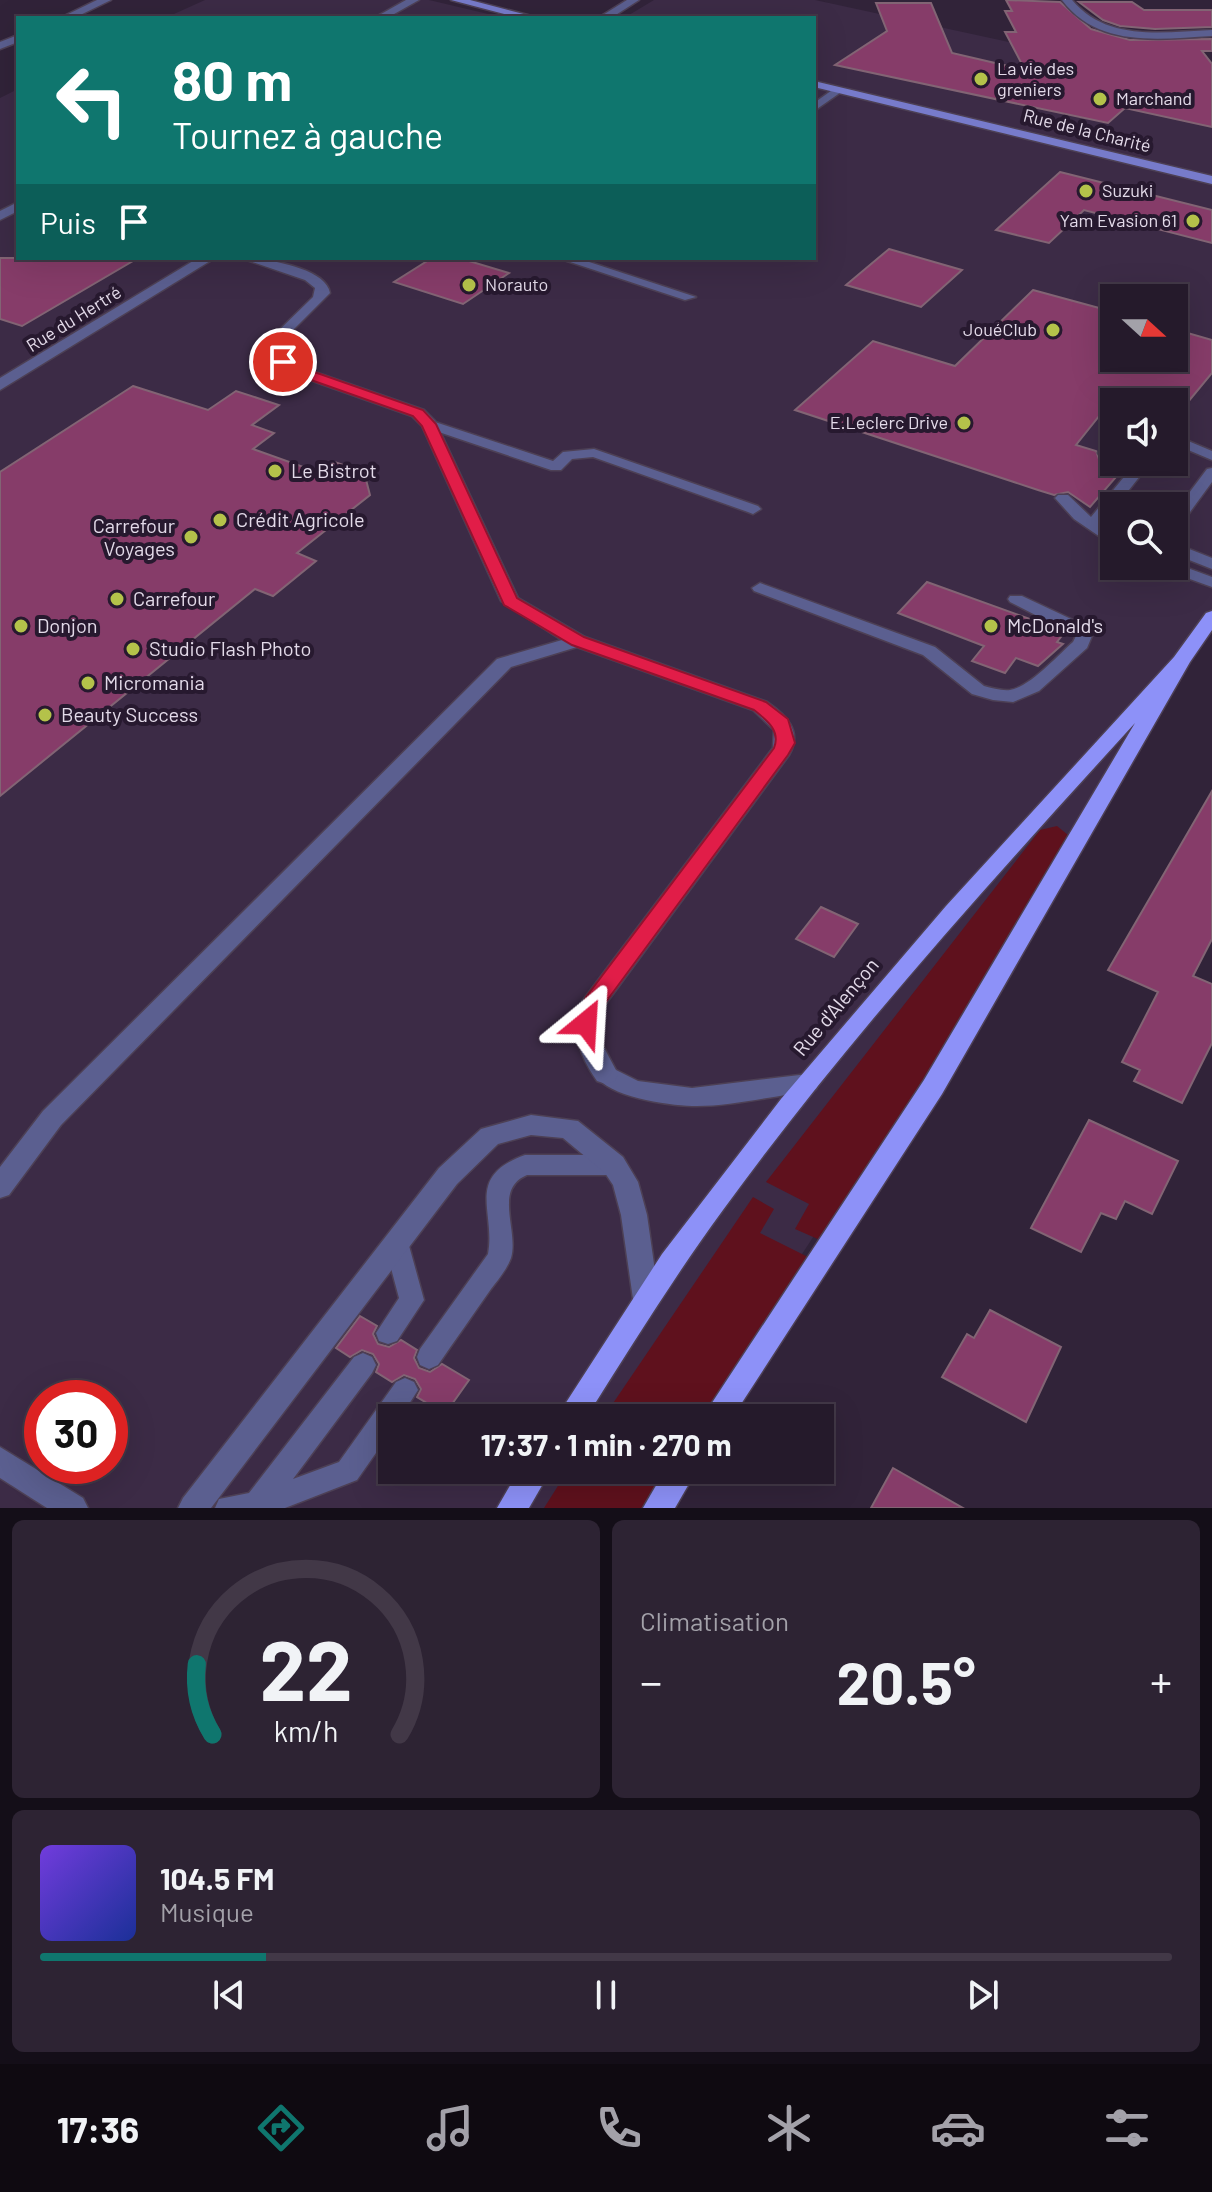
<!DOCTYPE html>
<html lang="fr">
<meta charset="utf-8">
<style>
:root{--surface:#251a2b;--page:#2d2333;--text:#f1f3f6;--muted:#a3a1a9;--line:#423847;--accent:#0f766e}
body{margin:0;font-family:Barlow,sans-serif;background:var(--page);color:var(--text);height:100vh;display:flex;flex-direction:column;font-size:30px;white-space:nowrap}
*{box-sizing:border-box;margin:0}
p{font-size:26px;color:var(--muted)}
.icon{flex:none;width:44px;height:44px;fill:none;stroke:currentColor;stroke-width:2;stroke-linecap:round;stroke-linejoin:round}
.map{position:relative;height:1508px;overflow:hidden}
.sheet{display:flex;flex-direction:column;gap:12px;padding:12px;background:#140e18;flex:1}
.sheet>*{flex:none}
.guide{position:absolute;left:16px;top:16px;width:800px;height:244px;border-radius:0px;box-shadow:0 8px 32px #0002,0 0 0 2px var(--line);background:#0f766e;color:#fff;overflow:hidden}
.needle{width:52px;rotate:111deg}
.buttons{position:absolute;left:1100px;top:284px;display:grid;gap:16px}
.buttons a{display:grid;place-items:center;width:88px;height:88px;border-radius:0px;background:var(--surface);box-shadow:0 8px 32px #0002,0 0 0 2px var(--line);font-size:40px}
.speed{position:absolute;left:24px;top:1380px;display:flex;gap:16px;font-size:40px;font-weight:700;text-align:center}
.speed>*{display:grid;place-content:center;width:104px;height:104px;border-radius:50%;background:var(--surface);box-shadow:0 8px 32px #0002,0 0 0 2px var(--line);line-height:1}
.speed .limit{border:12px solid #d22;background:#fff;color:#111}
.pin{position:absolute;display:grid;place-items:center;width:68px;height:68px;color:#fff;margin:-34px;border:4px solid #fff;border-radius:50%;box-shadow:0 2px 8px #0007}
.me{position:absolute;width:88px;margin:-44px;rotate:27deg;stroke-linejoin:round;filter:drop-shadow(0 0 6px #0008)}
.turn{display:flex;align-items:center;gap:28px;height:168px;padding:0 24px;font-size:36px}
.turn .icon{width:104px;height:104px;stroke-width:2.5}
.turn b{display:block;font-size:56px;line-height:68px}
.then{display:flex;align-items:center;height:76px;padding:0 24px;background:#0003;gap:16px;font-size:30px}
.big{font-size:60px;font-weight:700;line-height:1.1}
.sheet .widget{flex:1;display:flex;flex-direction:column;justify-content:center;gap:12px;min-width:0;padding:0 28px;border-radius:12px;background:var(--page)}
.sheet .dial{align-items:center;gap:0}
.dial svg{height:208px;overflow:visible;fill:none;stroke:var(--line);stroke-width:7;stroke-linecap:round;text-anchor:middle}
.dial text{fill:var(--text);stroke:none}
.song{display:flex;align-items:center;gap:24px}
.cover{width:96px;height:96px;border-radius:12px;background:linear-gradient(135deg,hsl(260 70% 55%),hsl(230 70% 35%))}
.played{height:8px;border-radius:4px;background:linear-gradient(90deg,var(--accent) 20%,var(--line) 20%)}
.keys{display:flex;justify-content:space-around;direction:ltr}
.heat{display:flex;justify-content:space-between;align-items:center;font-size:44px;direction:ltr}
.sheet .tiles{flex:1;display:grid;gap:12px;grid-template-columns:1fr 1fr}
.widget:last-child{grid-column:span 2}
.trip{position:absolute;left:378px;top:1404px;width:456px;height:80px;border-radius:0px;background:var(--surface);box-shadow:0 8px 32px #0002,0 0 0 2px var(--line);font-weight:700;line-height:80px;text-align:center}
.menu{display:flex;height:128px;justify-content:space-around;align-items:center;background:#0f0a11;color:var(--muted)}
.menu .icon{width:56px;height:56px}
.menu .current{color:var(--accent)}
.menu b{font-size:36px;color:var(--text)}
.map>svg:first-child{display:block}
.built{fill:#3c2b46;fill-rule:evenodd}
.green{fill:#5f111d}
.building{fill:#863c69;stroke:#826474;stroke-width:2}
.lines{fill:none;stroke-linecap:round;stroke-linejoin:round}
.lane-casing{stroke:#4d4055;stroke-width:3}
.street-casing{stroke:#4d4055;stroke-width:3}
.secondary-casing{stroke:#4d4055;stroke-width:3}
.primary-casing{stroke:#4d4055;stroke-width:3}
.lane{fill:#5b5f90;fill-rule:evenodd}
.street{fill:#5b5f90;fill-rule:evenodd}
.secondary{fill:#777bcb;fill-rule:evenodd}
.primary{fill:#8d91f8;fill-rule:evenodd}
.route{fill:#e11d48;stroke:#92132f;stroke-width:2}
.poi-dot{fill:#b4c24a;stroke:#27192f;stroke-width:3}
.labels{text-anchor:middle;stroke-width:8;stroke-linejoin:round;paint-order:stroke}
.far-poi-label{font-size:18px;fill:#e3dae9;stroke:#27192f;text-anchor:start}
.far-street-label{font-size:18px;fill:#e3dae9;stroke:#27192f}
.poi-label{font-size:20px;fill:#e3dae9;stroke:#27192f;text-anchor:start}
.street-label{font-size:20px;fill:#e3dae9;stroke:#27192f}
</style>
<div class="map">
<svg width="1212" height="1508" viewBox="0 0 1212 1508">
<rect width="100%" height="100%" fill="#312339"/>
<!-- built -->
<g class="built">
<polygon points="205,0 429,0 505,18 165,18"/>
<path d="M654,0h161l397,86v540l-517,792h-303v52h269l-25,38h-636v-1410l18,-9v169h796v-240h-190zM1114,298h60v60h-60zM1114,402h60v60h-60zM1114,506h60v60h-60zM42,1398h68v68h-68z"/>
</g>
<!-- green -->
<g class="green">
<polygon points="1057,826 1073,839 977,997 820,1240 795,1229 809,1204 766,1182 1040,830"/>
<polygon points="753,1197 774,1209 760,1233 808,1257 702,1418 603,1418"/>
<polygon points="568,1470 668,1470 643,1508 544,1508"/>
</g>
<!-- building -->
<g class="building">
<polygon points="1006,0 1060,2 1091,29 1130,40 1212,39 1212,51 1202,51 1212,64 1212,127 1125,108 1108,123 835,65 887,31 876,3 931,3 952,53 1025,70 1005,32 1016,32 1005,11 1012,11"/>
<polygon points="1079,2 1132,2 1144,10 1212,10 1212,27 1155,29 1120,26 1103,20"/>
<polygon points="1060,172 1212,210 1212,243 1084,210 1049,243 996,230"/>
<polygon points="889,249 962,270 921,307 846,285"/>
<polygon points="0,258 138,258 22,326 0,319"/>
<polygon points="432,258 459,258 509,273 463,304 394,282"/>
<polygon points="1033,290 1114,312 1114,358 1174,358 1174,329 1212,340 1212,373 1188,402 1140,402 1116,395 1076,445 1096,451 1099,459 1113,456 1114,462 1129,462 1090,507 1068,492 1054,495 1038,490 795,410 873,341 955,366"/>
<polygon points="133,386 208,410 236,391 279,405 252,425 274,433 253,449 320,473 335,462 364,472 370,495 297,553 316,561 273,596 255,589 0,796 0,472"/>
<polygon points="927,582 1052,627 1064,633 1057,642 1063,644 1038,666 1016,658 1005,673 972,661 984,646 898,613"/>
<polygon points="1212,791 1212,939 1193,976 1212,984 1212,1043 1182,1103 1134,1081 1140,1070 1122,1062 1158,992 1108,970"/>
<polygon points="821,907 858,924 834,957 796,939"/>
<polygon points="1089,1120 1178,1161 1152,1214 1125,1201 1116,1219 1101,1213 1081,1252 1031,1228"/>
<polygon points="990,1310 1061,1347 1026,1422 942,1377 967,1334 974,1338"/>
<polygon points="360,1316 377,1326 373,1334 378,1344 389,1347 401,1340 417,1350 414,1358 419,1368 430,1372 442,1364 469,1380 445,1414 417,1397 421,1389 415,1379 404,1375 392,1382 376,1372 379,1364 373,1354 362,1350 350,1357 336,1348"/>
<polygon points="893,1468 963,1508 871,1508"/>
</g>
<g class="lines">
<!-- lane casing -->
<g class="lane-casing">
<g id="lane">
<polygon points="835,88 844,90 814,111 814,103"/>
<polygon points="558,258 577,258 696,297 685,300"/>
<polygon points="429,420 553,461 563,452 594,449 758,506 761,509 753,514 748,512 593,457 572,459 561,470 551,470 424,427 424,421"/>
<polygon points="1114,430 1112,453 1105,457 1100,456 1098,453 1109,431"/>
<polygon points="1174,435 1212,451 1212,460 1174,444"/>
<polygon points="1132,462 1146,462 1148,466 1102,524 1114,533 1114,545 1109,543 1074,519 1055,498 1058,495 1068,495 1091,517 1133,466"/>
<polygon points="1212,468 1212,482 1179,527 1174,529 1174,513 1207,469"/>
<polygon points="1174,543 1212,558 1212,569 1174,554"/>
<polygon points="1174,563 1212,577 1212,587 1162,569 1160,566 1174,566"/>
<path d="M760,583l175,64 49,39c8,2 18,5 26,4 20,-3 48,-35 63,-48l3,-6 -66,-34 -2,-3 2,-3h12l64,30 6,10 -5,12 -48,43 -26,11 -20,-2 -21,-6 -49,-39 -169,-64 -2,-3z"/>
<path d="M606,1065l32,16 54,7 116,-14 8,3 3,6 -3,6 -8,3c-37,4 -80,15 -116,14 -25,-1 -85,-9 -97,-32l3,-6z"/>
<path d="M525,1155h89l8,3 3,7 -3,7 -8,3h-87c-34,14 -8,56 -16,83 -4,11 -13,22 -20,31 -18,26 -36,51 -53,76l-9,4 -9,-4 -3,-8 3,-8 68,-95c8,-43 -24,-77 37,-99z"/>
<polygon points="396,1232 404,1235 408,1242 424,1300 397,1341 388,1344 379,1341 376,1333 399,1298 384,1242 388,1235"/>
<polygon points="363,1353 372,1357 376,1365 372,1373 293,1479 339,1462 396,1382 405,1378 414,1382 418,1390 400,1418 392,1418 392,1430 357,1480 285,1508 215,1508 219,1499 249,1493 354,1357"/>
</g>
</g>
<!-- street casing -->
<g class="street-casing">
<g id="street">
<polygon points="97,0 111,0 74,18 60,18"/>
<polygon points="406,0 419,0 387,18 374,18"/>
<polygon points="627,0 639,0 611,18 598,18"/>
<path d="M1062,0h10c35,42 91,32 140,30v6c-54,3 -114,12 -150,-36z"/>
<polygon points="18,35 18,42 0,49 0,42"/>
<polygon points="18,202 18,211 0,220 0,211"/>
<polygon points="198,258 215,258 0,390 0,378"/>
<path d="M241,258c22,0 85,9 89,35l-47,47 5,16 15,12 121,42 11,11 83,177 67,39 182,65c19,13 36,29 22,53l-185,251 -4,34 18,34 -3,7 -9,3 -9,-3c-18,-26 -25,-47 -16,-78l192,-255 1,-18 -21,-20 -176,-63 -66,20 -450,458 -52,70 -9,3v-31l43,-56 454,-452 65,-19 -61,-39 -79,-175 -10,-10 -119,-42 -16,-12 -8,-22 44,-43 2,-9 -10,-8z"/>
<polygon points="531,1115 578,1121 623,1157 638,1182 647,1215 659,1299 656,1308 646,1311 636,1308 633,1299 621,1215 613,1185 605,1173 563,1138 531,1135 498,1144 457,1184 211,1508 178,1508 183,1498 439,1168 481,1129"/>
<polygon points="0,1447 83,1498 88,1508 47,1508 0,1478"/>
</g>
</g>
<!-- secondary casing -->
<g class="secondary-casing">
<g id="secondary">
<polygon points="451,0 470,0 539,18 520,18"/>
<polygon points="814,81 1212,176 1212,184 814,87"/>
</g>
</g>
<!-- primary casing -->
<g class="primary-casing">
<g id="primary">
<path d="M1212,611v19l-22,32 -248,432 -210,324h-30l222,-338 211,-357c-143,157 -287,315 -412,487 -49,67 -93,138 -137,208h-30l106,-164 119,-155 165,-193 228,-249 32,-44z"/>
<polygon points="519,1470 551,1470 529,1508 497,1508"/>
<polygon points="665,1470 697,1470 675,1508 643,1508"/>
</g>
</g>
<!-- lane -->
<use href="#lane" class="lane"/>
<!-- street -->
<use href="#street" class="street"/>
<!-- secondary -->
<use href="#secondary" class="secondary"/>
<!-- primary -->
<use href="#primary" class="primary"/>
</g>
<!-- route -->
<path class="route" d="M279,359h9l15,9 120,42 13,14 81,174 67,39 182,65 22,17 7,24 -7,12 -185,251 -9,23 -8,3 -8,-3 -3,-6 11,-26 188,-249c7,-18 -8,-28 -20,-38l-182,-65 -68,-40 -82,-179 -9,-10 -119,-42 -15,-10z"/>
<!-- markers -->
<g class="poi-dot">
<circle cx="981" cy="79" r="8"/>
<circle cx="1100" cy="99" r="8"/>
<circle cx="1086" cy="191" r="8"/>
<circle cx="1193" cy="221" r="8"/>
<circle cx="469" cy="285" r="8"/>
<circle cx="1053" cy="330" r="8"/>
<circle cx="964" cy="423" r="8"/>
<circle cx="275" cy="471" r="8"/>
<circle cx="220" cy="520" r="8"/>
<circle cx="191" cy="537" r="8"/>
<circle cx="117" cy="599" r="8"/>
<circle cx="21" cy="626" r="8"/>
<circle cx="991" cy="626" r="8"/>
<circle cx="133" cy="649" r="8"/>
<circle cx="88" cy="683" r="8"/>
<circle cx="45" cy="715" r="8"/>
</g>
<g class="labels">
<!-- far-poi labels -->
<g class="far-poi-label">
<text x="997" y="75">La vie des<tspan x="997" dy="21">greniers</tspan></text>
<text x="1116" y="105">Marchand</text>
<text x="1102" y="197">Suzuki</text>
<text x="1177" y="227" text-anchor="end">Yam Evasion 61</text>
<text x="485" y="291">Norauto</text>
<text x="1037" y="336" text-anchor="end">JouéClub</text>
<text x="948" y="429" text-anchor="end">E.Leclerc Drive</text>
</g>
<!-- far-street labels -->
<g class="far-street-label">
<text transform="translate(1087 131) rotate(14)" y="6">Rue de la Charité</text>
<text transform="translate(74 319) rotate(-32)" y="6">Rue du Hertré</text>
</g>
<!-- poi labels -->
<g class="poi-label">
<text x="291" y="478">Le Bistrot</text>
<text x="236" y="527">Crédit Agricole</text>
<text x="175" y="533" text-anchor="end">Carrefour<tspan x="175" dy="23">Voyages</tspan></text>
<text x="133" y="606">Carrefour</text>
<text x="37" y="633">Donjon</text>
<text x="1007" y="633">McDonald's</text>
<text x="149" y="656">Studio Flash Photo</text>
<text x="104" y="690">Micromania</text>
<text x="61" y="722">Beauty Success</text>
</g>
<!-- street labels -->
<g class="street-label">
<text transform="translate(836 1007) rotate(-50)" y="7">Rue d'Alençon</text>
</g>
</g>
</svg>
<div class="buttons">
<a><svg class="needle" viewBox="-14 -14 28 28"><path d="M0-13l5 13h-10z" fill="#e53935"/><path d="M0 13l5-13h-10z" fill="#a3a1a9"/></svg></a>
<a><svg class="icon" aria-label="sound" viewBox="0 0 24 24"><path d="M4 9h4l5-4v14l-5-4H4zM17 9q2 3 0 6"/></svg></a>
<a><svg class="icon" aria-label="search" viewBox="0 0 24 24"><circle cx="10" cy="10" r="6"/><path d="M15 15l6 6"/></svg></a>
</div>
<div class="speed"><div class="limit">30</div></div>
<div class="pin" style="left:283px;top:362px;background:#d93025"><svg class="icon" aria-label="arrive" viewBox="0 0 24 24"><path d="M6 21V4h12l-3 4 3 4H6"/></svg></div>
<svg class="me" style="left:586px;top:1023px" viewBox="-20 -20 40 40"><path d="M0-17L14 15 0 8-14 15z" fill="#e11d48" stroke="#fff" stroke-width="4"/></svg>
<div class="trip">17:37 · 1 min · 270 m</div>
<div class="guide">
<div class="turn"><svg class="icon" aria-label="left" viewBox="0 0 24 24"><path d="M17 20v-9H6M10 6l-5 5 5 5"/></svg><div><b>80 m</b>Tournez à gauche</div></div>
<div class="then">Puis<svg class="icon" aria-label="arrive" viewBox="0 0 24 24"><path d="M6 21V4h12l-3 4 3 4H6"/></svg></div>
</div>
</div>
<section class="sheet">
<div class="tiles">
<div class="widget dial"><svg viewBox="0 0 100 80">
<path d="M14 69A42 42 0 1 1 86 69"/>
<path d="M14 69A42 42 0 0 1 8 42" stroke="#0f766e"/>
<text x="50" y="56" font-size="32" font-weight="700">22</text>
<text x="50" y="72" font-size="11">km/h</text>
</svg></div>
<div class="widget"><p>Climatisation</p>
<div class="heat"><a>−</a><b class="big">20.5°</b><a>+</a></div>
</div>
<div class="widget">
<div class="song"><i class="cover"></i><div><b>104.5 FM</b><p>Musique</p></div></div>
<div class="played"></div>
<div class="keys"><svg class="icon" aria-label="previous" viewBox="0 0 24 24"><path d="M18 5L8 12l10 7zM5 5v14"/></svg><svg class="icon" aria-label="pause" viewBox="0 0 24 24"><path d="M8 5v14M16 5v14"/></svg><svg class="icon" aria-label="next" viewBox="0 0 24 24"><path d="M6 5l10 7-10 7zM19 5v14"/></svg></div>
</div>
</div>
</section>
<nav class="menu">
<b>17:36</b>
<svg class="icon current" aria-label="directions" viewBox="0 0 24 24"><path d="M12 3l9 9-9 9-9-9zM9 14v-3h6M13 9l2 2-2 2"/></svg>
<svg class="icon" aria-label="music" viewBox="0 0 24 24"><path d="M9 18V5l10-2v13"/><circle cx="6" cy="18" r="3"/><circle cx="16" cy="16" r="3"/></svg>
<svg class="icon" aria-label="phone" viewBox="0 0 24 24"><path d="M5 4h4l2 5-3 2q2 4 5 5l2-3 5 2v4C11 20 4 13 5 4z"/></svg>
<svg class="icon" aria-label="climate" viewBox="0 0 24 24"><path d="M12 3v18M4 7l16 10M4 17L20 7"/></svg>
<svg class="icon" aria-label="car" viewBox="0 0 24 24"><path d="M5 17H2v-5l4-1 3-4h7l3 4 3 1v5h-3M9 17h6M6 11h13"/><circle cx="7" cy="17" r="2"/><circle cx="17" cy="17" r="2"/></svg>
<svg class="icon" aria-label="filters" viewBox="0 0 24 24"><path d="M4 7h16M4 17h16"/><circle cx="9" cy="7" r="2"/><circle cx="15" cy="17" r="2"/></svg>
</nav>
